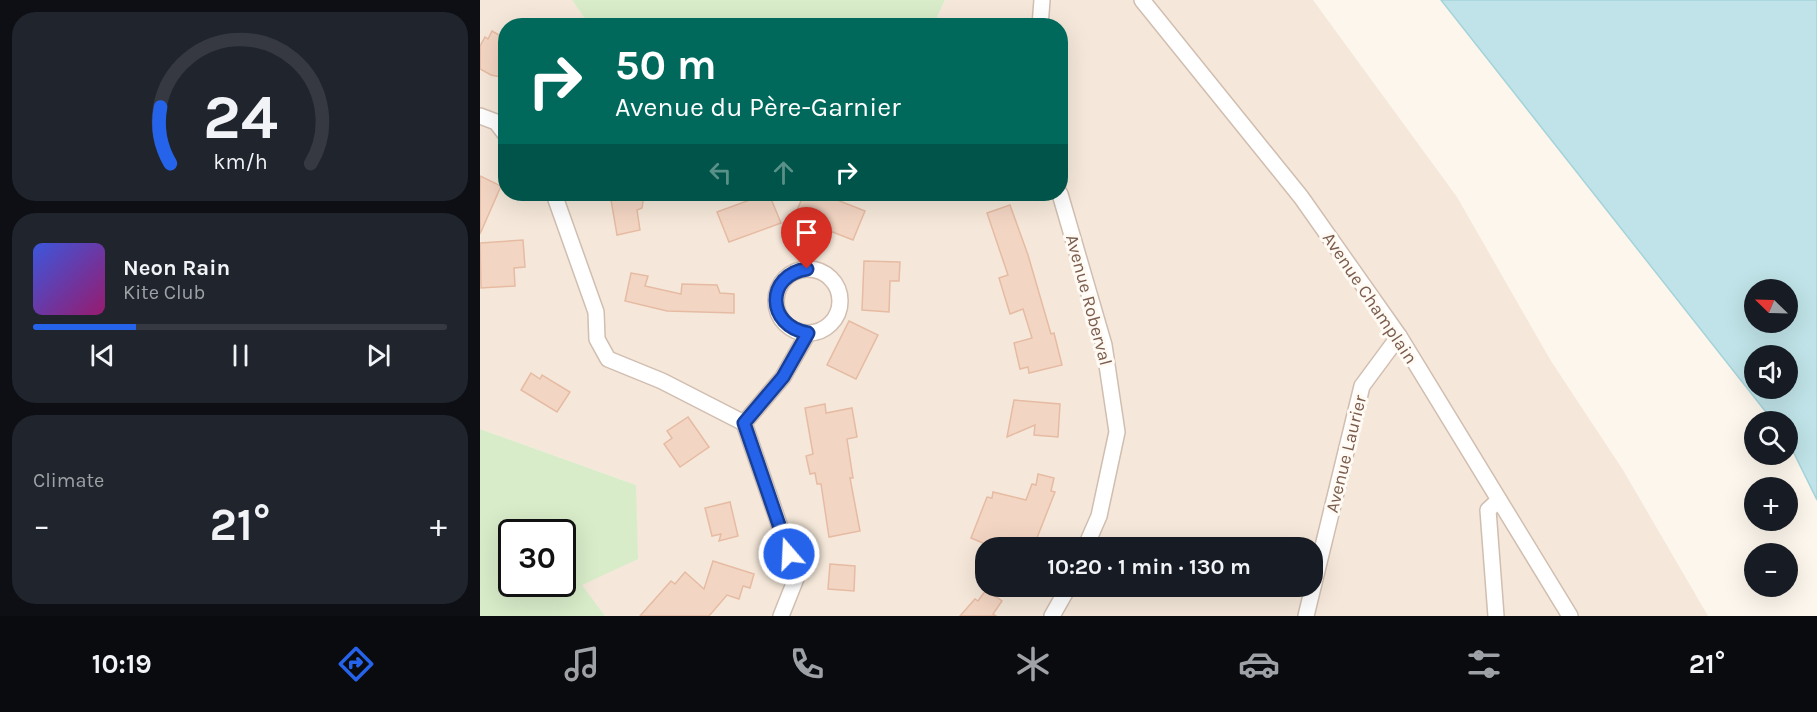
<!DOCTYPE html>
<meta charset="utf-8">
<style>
:root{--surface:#171b24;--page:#20242c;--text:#f1f3f6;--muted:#9ea1a6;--line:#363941;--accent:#2563eb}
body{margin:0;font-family:Karla,sans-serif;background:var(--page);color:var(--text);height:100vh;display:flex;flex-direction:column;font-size:22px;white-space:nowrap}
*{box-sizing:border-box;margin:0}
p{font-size:20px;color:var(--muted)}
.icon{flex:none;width:33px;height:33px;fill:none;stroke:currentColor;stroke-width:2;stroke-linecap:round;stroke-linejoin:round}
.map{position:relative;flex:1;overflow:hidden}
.sheet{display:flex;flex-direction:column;gap:12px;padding:12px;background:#0d0f14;width:480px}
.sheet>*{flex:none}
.top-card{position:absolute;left:18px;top:18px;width:570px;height:183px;border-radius:24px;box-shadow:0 6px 24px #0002;background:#00695c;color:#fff;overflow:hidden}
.needle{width:39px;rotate:293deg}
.tools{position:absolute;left:1264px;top:279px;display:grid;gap:12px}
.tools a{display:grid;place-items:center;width:54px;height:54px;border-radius:50%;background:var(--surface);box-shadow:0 6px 24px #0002;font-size:30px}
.speed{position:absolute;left:18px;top:519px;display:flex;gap:12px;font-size:30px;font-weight:700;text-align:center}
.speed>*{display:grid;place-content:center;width:78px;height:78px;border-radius:50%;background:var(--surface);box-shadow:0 6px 24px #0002;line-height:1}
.speed .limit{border:3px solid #111;border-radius:9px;background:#fff;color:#111}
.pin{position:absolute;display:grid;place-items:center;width:51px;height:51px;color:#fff;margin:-62px -26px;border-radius:50% 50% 50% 0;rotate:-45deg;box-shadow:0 0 6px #0007}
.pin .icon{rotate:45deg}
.me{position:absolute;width:66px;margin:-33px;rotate:341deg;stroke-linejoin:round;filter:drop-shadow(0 0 4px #0008)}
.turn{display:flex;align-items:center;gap:21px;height:126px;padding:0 18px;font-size:27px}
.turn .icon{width:78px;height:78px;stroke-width:2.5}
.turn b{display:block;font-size:42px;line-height:51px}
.lanes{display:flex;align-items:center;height:57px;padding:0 18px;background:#0003;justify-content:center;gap:30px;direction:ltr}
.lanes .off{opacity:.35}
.big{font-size:45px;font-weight:700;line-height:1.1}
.sheet .card{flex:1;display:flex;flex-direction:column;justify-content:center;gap:9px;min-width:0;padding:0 21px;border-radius:24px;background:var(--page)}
.sheet .dial{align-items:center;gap:0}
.dial svg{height:156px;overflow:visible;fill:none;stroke:var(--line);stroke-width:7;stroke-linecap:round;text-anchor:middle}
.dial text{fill:var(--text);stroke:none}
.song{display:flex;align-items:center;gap:18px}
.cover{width:72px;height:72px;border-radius:9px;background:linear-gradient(135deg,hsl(230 70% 55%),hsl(320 70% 35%))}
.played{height:6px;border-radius:3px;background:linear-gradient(90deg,var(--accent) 25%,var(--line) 25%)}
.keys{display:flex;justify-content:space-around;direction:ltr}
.heat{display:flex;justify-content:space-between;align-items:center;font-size:33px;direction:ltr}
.trip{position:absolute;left:495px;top:537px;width:348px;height:60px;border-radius:24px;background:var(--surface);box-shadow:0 6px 24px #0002;font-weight:700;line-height:60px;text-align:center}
.dock{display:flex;height:96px;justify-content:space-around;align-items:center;background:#090b0e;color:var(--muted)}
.dock .icon{width:42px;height:42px}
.dock .selected{color:var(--accent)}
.dock b{font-size:27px;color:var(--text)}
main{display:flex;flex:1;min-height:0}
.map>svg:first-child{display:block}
.residential{fill:#f5e8da;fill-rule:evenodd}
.green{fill:#d8ecc9;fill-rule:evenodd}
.water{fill:#bfe3e8;stroke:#a5d3da;stroke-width:1.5;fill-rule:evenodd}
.building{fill:#f3d5c3;stroke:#e6bba3;stroke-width:1.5}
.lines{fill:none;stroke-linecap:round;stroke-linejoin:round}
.minor-casing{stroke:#d1beb0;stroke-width:18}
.minor{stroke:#fff;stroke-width:15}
.route-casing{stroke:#184099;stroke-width:15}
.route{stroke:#2563eb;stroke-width:10}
.labels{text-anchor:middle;stroke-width:6;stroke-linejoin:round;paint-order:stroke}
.street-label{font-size:18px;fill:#7a5c4d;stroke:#fffaf3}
</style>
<main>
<section class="sheet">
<div class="card dial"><svg viewBox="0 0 100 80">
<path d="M14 69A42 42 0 1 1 86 69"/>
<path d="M14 69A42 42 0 0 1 9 40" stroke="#2563eb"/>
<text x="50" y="56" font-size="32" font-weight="700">24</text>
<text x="50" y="72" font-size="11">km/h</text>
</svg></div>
<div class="card">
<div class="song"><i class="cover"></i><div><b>Neon Rain</b><p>Kite Club</p></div></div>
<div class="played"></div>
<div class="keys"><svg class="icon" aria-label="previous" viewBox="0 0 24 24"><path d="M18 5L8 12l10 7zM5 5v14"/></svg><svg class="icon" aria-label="pause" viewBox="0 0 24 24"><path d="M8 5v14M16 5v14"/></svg><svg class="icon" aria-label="next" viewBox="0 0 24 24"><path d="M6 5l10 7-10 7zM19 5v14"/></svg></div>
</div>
<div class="card"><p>Climate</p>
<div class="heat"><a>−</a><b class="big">21°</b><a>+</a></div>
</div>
</section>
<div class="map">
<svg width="1337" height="616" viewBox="0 0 1337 616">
<rect width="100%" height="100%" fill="#fdf6ec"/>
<!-- residential -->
<path class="residential" d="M0,0h92l18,25 -84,1v168h554v-168l-123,-1v-8l8,-17h368l144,197 94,164 72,109 85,146h-1103l-24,-31 55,-100 -156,-56zM506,548h326v38h-326z"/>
<!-- green -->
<g class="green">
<polygon points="92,0 465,0 457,17 457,25 110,26"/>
<path d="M0,302v127l156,56 2,74 -56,26 23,31h-125zM32,532h50v52h-50z"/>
</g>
<!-- water -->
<path class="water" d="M961,0h376v500l-29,-59v-19l-15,-1zM1275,290h33v32h-33zM1275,356h33v32h-33z"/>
<!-- building -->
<g class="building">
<polygon points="12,31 26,39 26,78 11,75 0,69 0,46 5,37 8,39"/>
<polygon points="0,176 21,186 0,234"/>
<polygon points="130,194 164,194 162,208 157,210 160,230 137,235"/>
<polygon points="286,194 289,194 301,223 249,242 237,212"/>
<polygon points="324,194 342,194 385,211 373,240 314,217"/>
<polygon points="530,205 548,255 571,334 574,333 582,365 549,373 548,367 540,369 534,343 552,338 543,309 530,314 519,278 528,275 507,213"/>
<polygon points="43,240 45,267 34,268 35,286 1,288 0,243"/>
<polygon points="384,261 420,262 419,281 410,281 409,312 382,310"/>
<polygon points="151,273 168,276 165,286 201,294 202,284 237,285 240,293 254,294 254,313 187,311 145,301"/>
<polygon points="369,321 398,335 376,379 347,365"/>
<polygon points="51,373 60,379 62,375 90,392 77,412 41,390"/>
<polygon points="534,400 580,404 578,437 554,435 555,425 527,437"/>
<polygon points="345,404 346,413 372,408 377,437 367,439 373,478 370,478 380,531 349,537 341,484 337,484 335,473 330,474 326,456 333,454 325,408"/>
<polygon points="208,417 229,447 200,467 184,444 192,438 187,431"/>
<polygon points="558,474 574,478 571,491 575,492 553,548 515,548 491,538 507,497 512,498 513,492 546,500 552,484 556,485"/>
<polygon points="250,502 258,536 239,541 241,534 232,536 225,508"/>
<polygon points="233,561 274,574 270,588 263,586 259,599 247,595 229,616 160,616 191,581 195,584 205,572 224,589"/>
<polygon points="350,564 375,566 374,591 348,589"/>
<polygon points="506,590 522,601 513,614 516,616 480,616 495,599 498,601"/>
</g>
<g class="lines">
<!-- minor casing -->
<g class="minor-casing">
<g id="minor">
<polyline points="662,0 821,197 919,336 1090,616"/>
<polyline points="560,26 562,0"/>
<polyline points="0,116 16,122 26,135"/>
<polyline points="74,194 116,312 117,339 128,359 182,381 264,423"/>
<polyline points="580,194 624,345 637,432 619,516 605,548"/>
<circle cx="328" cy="301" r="32"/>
<polyline points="301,616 317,576 264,423 303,377 328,333"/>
<polyline points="572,616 589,586"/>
<polyline points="826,616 882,386 919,336"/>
<polyline points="1016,616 1008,510 1019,500"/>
</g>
</g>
<!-- minor -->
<use href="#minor" class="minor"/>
</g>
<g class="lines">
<!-- route casing -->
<g class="route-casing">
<path id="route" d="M309,554l-45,-131 39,-46 25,-44c-42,-7 -43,-58 -1,-64"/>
</g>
<!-- route -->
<use href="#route" class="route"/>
</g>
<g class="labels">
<!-- street labels -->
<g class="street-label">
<text transform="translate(890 298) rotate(56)" y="6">Avenue Champlain</text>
<text transform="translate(609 300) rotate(75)" y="6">Avenue Roberval</text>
<text transform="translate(866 454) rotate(-76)" y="6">Avenue Laurier</text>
</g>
</g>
</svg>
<div class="tools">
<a><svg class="needle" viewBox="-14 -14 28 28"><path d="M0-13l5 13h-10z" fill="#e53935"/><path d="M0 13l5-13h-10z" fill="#9ea1a6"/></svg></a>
<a><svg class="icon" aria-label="sound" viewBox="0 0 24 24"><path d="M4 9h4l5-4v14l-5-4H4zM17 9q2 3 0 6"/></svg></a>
<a><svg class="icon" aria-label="search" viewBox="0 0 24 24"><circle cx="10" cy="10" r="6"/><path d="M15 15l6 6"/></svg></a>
<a>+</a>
<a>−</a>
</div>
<div class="speed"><div class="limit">30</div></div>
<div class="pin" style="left:327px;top:269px;background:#d93025"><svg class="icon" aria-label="arrive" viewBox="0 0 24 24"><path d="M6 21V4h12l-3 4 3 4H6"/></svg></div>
<svg class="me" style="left:309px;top:554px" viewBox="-20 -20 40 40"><circle r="17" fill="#2563eb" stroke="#fff" stroke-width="3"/><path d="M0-11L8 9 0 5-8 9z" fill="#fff"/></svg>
<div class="trip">10:20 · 1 min · 130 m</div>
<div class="top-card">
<div class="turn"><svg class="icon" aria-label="right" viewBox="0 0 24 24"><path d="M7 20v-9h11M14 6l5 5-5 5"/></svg><div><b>50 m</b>Avenue du Père-Garnier</div></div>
<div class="lanes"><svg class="icon off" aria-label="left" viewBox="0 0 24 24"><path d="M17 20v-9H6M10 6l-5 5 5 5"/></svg><svg class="icon off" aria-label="ahead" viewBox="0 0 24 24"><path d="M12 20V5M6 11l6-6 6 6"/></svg><svg class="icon" aria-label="right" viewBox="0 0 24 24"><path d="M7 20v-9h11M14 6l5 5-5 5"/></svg></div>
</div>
</div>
</main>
<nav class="dock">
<b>10:19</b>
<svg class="icon selected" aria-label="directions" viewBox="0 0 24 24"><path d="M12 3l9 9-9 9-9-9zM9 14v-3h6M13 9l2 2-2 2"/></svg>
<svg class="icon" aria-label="music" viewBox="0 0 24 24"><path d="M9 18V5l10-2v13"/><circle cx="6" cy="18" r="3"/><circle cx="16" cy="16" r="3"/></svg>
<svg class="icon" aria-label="phone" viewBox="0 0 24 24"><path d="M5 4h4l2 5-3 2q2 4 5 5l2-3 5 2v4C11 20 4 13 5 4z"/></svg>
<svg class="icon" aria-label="climate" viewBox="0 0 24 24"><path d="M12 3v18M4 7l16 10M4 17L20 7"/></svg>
<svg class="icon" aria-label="car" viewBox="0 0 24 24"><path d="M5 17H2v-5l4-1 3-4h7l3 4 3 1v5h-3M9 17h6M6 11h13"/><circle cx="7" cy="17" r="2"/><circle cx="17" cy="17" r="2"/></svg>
<svg class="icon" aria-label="filters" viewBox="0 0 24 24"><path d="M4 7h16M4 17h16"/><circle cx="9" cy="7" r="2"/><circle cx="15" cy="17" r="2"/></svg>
<b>21°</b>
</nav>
